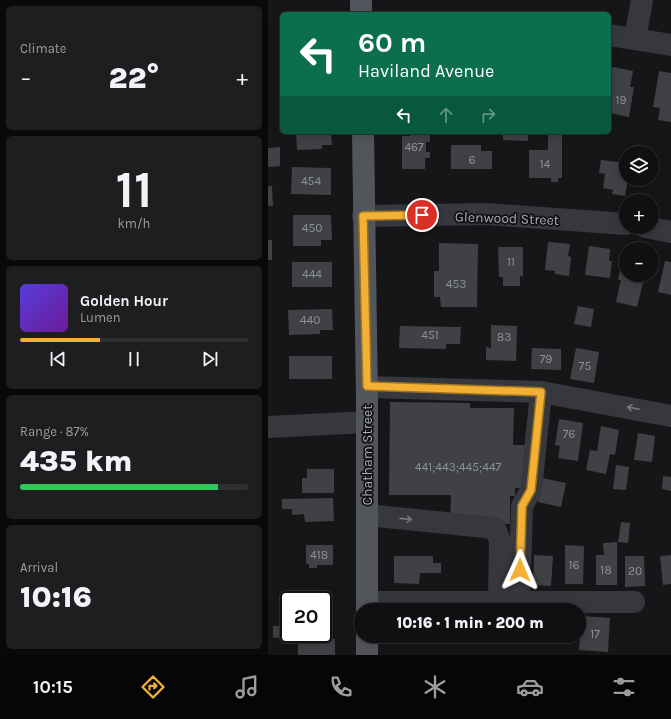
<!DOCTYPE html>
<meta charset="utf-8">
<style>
:root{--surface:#101012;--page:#1e1e20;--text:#f1f3f6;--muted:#9c9d9f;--line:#303032;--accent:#f2b134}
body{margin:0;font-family:Karla,sans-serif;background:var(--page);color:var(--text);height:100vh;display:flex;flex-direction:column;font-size:15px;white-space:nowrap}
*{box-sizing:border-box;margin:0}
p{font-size:13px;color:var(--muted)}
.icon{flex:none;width:22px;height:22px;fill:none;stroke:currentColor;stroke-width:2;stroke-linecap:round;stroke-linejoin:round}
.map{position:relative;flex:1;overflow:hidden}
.sheet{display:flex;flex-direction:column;gap:6px;padding:6px;background:#09090a;width:268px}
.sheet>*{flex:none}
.guide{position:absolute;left:12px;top:12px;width:331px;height:122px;border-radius:6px;box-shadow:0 2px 10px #0003,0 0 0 1px var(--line);background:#0b6e4f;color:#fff;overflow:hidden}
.tools{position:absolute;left:351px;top:146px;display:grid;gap:8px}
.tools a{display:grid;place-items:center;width:40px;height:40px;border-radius:50%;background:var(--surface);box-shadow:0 2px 10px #0003,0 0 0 1px var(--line);font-size:20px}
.speed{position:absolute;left:12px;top:591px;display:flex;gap:8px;font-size:20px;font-weight:700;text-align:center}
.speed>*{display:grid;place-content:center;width:52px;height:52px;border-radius:50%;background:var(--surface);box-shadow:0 2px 10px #0003,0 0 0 1px var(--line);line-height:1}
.speed .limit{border:2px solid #111;border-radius:6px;background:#fff;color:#111}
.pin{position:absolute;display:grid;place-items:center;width:34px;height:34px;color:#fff;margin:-17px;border:2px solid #fff;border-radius:50%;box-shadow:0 1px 4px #0007}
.me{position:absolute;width:44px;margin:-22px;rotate:1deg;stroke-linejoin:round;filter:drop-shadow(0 0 3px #0008)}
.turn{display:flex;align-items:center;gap:14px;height:84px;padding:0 12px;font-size:18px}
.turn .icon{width:52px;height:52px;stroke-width:2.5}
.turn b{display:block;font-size:28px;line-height:34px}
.lanes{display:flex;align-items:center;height:38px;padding:0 12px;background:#0003;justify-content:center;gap:20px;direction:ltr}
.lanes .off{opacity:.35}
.big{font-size:30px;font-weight:800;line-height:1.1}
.sheet .card{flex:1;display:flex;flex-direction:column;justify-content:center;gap:6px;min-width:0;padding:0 14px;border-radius:6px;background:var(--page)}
.sheet .dial{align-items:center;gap:0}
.dial b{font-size:52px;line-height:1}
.song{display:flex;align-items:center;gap:12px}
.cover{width:48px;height:48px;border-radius:6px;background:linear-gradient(135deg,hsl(250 70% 55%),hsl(280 70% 35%))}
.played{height:4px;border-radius:2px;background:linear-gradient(90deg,var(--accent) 35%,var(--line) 35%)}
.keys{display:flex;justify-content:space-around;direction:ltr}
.heat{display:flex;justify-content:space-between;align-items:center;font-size:22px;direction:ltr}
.charge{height:6px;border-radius:3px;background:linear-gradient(90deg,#34c759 87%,var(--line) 0)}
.trip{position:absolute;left:86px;top:603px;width:232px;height:40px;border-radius:20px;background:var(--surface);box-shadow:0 2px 10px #0003,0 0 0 1px var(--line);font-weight:800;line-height:40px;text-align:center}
.dock{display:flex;height:64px;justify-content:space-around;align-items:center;background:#060607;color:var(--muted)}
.dock .icon{width:28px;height:28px}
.dock .active{color:var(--accent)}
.dock b{font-size:18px;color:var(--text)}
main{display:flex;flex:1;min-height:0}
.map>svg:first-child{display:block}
.building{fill:#404145}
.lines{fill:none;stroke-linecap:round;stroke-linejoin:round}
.minor{stroke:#37383d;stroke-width:22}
.major{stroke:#53555c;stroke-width:22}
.oneway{stroke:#757881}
.route-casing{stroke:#9d7322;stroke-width:10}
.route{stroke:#f2b134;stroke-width:7}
.labels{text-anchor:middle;stroke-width:3.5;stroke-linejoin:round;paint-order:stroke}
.number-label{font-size:12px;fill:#8e929b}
.street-label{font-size:14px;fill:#a8adb8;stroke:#111113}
</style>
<main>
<section class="sheet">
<div class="card"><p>Climate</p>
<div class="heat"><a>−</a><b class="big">22°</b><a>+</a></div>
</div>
<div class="card dial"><b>11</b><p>km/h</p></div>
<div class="card">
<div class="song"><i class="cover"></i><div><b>Golden Hour</b><p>Lumen</p></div></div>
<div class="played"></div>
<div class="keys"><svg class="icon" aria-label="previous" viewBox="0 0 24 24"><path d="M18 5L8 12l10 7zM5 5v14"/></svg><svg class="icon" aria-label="pause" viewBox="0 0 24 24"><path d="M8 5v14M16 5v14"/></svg><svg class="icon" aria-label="next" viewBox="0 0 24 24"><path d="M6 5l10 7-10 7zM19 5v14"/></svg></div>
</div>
<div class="card"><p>Range · 87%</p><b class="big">435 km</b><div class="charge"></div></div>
<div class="card"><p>Arrival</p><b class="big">10:16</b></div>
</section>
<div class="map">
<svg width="403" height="655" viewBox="0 0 403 655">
<rect width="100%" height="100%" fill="#161618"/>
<!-- building -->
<g class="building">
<polygon points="341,66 365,71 362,87 366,87 361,117 341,113"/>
<polygon points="391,71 403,73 403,122 390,120 392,108 385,107"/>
<polygon points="28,132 63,132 64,145 54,145 54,149 29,150"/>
<polygon points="142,132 162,132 162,142 158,142 158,152 162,152 162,158 157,158 157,169 134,169 134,136 142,136"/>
<polygon points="235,132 260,132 260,141 235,140"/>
<polygon points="280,132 294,132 294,178 290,178 290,182 283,182 283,178 261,178 261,150 280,150"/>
<polygon points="183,145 213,145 213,151 224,151 224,169 183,169"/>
<polygon points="12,147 12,166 0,167 0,148"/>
<polygon points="333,160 358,163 358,179 360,179 357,196 344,194 345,190 335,188 337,174 331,173"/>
<polygon points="24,167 63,168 63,195 23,194"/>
<polygon points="0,186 4,186 5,206 0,206"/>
<polygon points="25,215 63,215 64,240 53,240 53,246 25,246"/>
<rect x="0" y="240" width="4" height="20"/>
<polygon points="280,242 302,244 300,256 303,257 301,276 287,274 287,271 277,270"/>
<polygon points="171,243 210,244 209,307 173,307 172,297 166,297 166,271 171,271"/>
<polygon points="321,246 342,249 341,261 344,261 342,278 317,275"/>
<polygon points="230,247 255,247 255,276 252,276 252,286 235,286 235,277 231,277"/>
<polygon points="356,252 358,252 358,275 377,275 369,307 348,302 353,280 350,280"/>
<polygon points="397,261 403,262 403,295 390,292"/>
<rect x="24" y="262" width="40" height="25"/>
<polygon points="310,306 326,309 323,327 306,324"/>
<polygon points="64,309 65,330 52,330 52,334 21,335 20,310"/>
<polygon points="223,325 249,326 248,361 218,360 218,347 223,348"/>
<polygon points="132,326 193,327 192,344 178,344 178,349 131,348"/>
<polygon points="264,348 293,349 293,370 263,369"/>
<polygon points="308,348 331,352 326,383 302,379"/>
<rect x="21" y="356" width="43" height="23"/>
<polygon points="122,402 202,403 202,408 246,408 245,445 259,445 259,488 247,488 247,496 242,496 242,524 182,523 183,495 121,495"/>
<polygon points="291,419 315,423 310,461 290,458 292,446 287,445"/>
<polygon points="333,426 351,430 347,455 342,454 338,474 318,470 322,450 329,451"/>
<polygon points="370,433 387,436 384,462 366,460"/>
<polygon points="348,465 361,467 358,490 345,489"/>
<polygon points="39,469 66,469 66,493 34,493 34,478 39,478"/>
<polygon points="395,476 403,477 403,491 394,489"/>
<polygon points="274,478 298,483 293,507 270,502"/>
<polygon points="65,498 66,521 37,522 36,514 24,515 24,509 14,509 14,499"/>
<polygon points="353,522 362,523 360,543 350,542"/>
<polygon points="349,542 349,585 328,585 328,555 336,555 335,543"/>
<polygon points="38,545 65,545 65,565 49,565 49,568 41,568 41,564 38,564"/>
<polygon points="297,545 316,546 315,584 297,584"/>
<polygon points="266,555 285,556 283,586 265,585"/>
<polygon points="403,555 403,584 395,585 392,556"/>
<polygon points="126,556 165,556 165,563 173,563 173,573 152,573 151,584 126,583"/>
<polygon points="357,556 376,556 377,586 357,587"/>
<rect x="33" y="598" width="23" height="2"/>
<polygon points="55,610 60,610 59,626 55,626"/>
<polygon points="314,616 342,618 340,652 311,650"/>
<polygon points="5,626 21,626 21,634 23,634 23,637 5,638"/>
<polygon points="132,636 171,636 171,640 132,639"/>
<polygon points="228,636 242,636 242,642 228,643"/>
<polygon points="257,636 271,636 271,639 257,640"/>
<polygon points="279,636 294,636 294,640 279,639"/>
<rect x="30" y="639" width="37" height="16"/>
</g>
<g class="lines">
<!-- minor -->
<g class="minor">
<polyline points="341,35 403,45"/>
<polyline points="367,39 374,0"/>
<polyline points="95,216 218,214 358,224"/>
<polyline points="377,227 403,232"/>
<polyline points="99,387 273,392 403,416"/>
<polyline points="0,427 99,422"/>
<polyline points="99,515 227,528 232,541 231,602"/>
<polyline points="99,602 366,602"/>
<polyline points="251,602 254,506 263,490 273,392"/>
</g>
<!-- major -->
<g class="major">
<polyline points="93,0 93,14"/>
<polyline points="95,132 99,398 99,610"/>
<polyline points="99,636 99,655"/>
</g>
</g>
<!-- one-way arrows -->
<defs><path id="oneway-shaft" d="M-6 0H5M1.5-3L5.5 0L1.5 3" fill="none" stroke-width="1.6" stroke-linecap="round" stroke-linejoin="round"/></defs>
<g class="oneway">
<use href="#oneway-shaft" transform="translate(365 408) rotate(-169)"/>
<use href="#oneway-shaft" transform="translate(138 519) rotate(6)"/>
</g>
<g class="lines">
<!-- route casing -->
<g class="route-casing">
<polyline id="route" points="154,215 95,216 99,386 273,392 263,490 254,506 252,570"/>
</g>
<!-- route -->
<use href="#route" class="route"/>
</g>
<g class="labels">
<!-- number labels -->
<g class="number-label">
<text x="353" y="104">19</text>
<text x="146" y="151">467</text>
<text x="204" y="164">6</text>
<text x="277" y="168">14</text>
<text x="43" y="185">454</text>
<text x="44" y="232">450</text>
<text x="243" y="266">11</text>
<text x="44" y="278">444</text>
<text x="188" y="288">453</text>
<text x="42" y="324">440</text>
<text x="162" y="339">451</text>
<text x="236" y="341">83</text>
<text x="278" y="363">79</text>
<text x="317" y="370">75</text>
<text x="301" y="438">76</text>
<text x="190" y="471">441;443;445;447</text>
<text x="51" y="559">418</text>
<text x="306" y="569">16</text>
<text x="338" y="574">18</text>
<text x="367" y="575">20</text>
<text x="327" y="638">17</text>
</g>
<!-- street labels -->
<g class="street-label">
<text transform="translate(239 218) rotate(2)" y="5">Glenwood Street</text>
<text transform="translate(99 455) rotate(-90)" y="5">Chatham Street</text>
</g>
</g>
</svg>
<div class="tools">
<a><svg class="icon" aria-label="layers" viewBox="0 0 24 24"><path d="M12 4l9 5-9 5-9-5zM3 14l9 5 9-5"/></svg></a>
<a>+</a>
<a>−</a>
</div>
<div class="speed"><div class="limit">20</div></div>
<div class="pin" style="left:154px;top:215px;background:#d93025"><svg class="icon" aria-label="arrive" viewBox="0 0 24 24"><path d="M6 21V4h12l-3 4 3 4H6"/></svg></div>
<svg class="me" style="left:252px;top:570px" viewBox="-20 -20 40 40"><path d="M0-17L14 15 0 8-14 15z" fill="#f2b134" stroke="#fff" stroke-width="4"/></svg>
<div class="trip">10:16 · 1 min · 200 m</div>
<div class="guide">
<div class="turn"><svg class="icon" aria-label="left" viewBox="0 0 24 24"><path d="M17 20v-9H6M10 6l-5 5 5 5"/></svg><div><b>60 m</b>Haviland Avenue</div></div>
<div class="lanes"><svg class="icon" aria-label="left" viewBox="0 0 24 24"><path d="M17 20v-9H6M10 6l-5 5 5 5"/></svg><svg class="icon off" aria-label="ahead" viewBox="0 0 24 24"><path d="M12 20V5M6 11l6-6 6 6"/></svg><svg class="icon off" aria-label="right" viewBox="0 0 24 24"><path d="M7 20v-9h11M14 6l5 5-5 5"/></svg></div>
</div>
</div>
</main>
<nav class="dock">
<b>10:15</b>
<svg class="icon active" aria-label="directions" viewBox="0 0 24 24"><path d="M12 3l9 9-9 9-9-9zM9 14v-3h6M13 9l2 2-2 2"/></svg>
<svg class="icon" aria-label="music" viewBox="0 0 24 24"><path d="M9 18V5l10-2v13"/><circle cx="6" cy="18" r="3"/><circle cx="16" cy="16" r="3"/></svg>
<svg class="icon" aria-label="phone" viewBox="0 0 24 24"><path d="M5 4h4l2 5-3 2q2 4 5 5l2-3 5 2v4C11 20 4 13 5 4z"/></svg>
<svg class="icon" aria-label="climate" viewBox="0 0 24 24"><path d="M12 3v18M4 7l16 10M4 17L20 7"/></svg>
<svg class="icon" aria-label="car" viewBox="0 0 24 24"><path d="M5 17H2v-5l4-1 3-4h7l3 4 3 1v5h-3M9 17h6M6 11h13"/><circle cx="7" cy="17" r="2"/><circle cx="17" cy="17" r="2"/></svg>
<svg class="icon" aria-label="filters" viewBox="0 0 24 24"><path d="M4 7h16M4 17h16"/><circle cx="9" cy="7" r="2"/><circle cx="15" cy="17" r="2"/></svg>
</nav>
